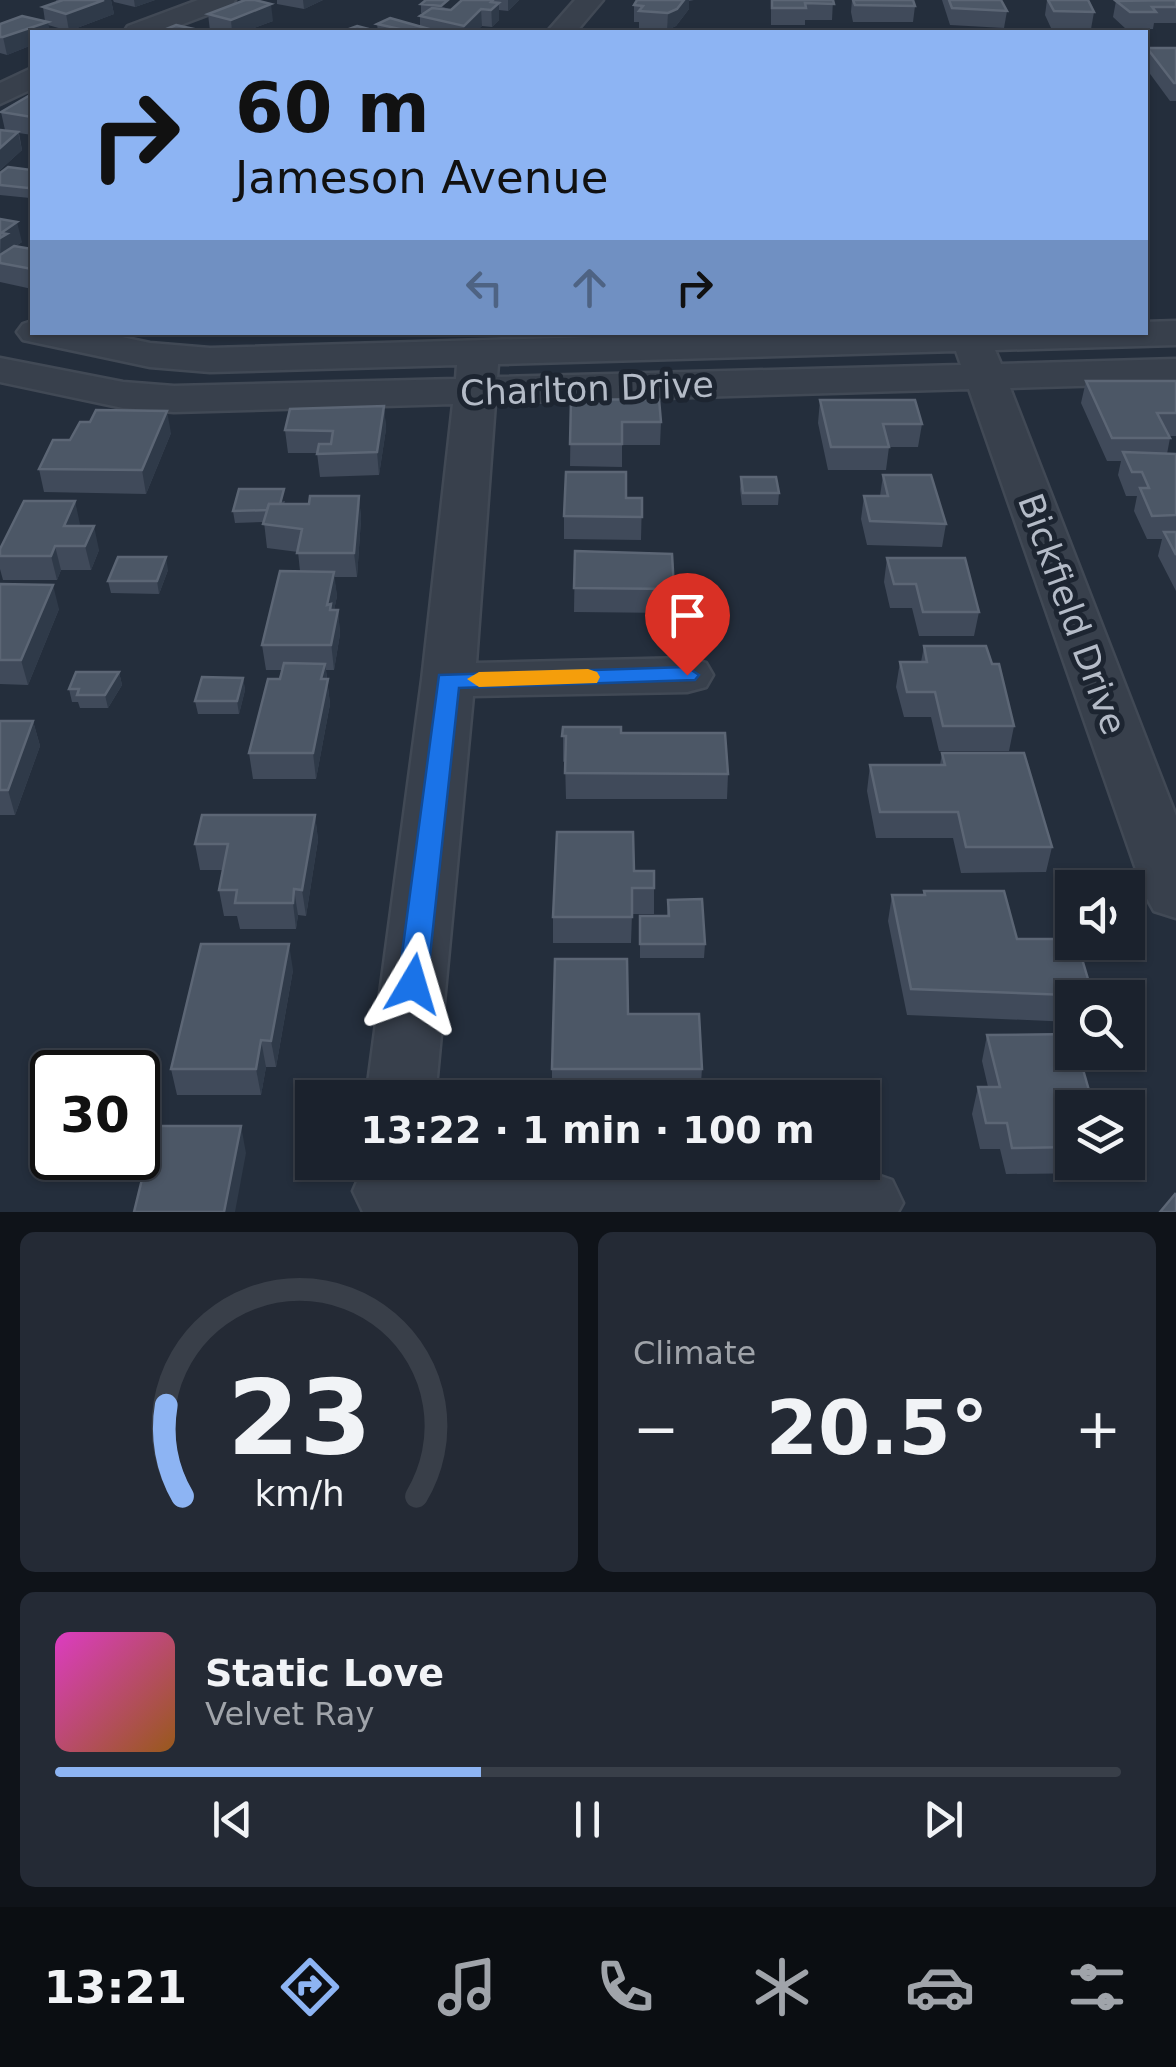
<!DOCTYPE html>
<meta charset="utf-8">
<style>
:root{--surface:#1b222d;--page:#242a35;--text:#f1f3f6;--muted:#a0a4aa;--line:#393f49;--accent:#8db4f3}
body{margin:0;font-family:"DejaVu Sans",sans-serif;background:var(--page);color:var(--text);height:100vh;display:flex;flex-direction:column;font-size:38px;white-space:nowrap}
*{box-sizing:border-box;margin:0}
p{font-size:32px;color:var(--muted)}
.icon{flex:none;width:55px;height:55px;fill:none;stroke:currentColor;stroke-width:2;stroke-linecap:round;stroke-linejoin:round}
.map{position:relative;height:1212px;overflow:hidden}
.panel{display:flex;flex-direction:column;gap:20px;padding:20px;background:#0f1319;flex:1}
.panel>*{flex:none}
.banner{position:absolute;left:30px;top:30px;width:1118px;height:305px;border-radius:0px;box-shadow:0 2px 8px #0004,0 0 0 2px var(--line);background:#8db4f3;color:#111;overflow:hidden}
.fabs{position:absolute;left:1055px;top:870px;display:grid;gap:20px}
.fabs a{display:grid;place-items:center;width:90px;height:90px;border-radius:0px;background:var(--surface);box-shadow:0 2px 8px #0004,0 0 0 2px var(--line);font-size:50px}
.speed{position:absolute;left:30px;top:1050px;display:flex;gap:20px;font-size:50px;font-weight:700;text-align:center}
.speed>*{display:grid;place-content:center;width:130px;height:130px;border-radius:50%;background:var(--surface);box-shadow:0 2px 8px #0004,0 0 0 2px var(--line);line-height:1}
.speed .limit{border:5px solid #111;border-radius:15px;background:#fff;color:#111}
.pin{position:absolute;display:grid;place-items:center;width:85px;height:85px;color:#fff;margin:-102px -42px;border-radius:50% 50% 50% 0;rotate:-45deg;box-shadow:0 0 10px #0007}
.pin .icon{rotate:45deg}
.me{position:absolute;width:110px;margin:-55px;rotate:7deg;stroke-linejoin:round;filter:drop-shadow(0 0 8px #0008)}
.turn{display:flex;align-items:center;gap:35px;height:210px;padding:0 40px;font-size:45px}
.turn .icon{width:130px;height:130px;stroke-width:2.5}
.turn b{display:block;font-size:70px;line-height:85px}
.lanes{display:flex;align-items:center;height:95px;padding:0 40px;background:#0003;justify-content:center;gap:50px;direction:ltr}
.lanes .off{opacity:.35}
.big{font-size:75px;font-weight:600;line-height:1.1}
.panel .widget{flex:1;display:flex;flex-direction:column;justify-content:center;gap:15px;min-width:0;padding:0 35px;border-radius:15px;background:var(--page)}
.panel .dial{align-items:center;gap:0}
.dial svg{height:260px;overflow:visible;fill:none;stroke:var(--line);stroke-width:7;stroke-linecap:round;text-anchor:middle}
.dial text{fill:var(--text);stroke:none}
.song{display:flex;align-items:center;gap:30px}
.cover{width:120px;height:120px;border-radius:15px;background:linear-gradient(135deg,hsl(310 70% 55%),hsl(30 70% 35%))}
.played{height:10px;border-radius:5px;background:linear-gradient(90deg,var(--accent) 40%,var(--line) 40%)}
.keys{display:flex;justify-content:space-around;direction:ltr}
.heat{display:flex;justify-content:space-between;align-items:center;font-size:55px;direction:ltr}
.panel .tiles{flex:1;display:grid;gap:20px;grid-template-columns:1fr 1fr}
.widget:last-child{grid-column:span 2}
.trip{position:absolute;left:295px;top:1080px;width:585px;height:100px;border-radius:0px;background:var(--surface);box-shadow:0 2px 8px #0004,0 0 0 2px var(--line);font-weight:600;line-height:100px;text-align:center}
.tab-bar{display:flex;height:160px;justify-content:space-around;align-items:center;background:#0b0e12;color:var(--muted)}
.tab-bar .icon{width:70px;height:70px}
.tab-bar .active{color:var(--accent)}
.tab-bar b{font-size:45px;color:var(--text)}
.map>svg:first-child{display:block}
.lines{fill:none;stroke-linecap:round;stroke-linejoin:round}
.minor-casing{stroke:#414955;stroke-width:5}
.minor{fill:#38404c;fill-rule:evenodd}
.wall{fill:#404a5a}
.shaded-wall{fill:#2f3a49}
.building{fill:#4c5766;stroke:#5c6675;stroke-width:2.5}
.route{fill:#1a73e8;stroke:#114b97;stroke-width:2.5}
.slow{fill:#f59e0b}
.labels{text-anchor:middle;stroke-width:10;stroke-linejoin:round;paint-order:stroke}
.street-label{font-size:35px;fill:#b4bbc7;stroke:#1d2531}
</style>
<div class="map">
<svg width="1176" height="1212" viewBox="0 0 1176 1212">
<rect width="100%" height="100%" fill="#242e3c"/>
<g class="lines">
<!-- minor casing -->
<g class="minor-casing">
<g id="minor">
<polygon points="198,0 235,0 231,6 162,32 124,32 128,26"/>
<polygon points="575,0 603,0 576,32 547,32"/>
<polygon points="32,68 32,89 0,104 0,83"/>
<path d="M32,321v11h66l52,11 60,5 556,-16h379v-10l31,-1v24l-181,5 6,14 175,-5v24l-166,5 166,428v102l-22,-7 -9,-16 -176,-506 -474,14 -19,260 211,-5 19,5 7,12 -7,12 -19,5 -214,4 -38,402h-69l56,-418 31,-276 -279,8 -51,-4 -123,-26v-24l123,24 51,4 282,-7 1,-14 -247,7 -60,-5 -127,-27 -6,-8 6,-8zM956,351l5,14 -464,12 1,-13z"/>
<polygon points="380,1162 866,1171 892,1180 903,1203 898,1212 363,1212 353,1191 363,1168"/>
</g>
</g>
<!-- minor -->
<use href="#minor" class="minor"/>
</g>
<!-- wall -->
<g class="wall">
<polygon points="56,0 111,0 114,14 69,31 48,25 32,32 32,45 7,55 0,53 0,24 45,21 43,7 57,3"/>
<polygon points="113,0 155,0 135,7 114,2"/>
<polygon points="277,0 323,0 304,9 277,4"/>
<polygon points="426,0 451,10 462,0 519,0 508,11 499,10 499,20 492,27 482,26 475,32 341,32 378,32 377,24 420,26 420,16 425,13 421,13 421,4"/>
<polygon points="637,0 694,0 689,1 689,9 676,26 667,30 639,28 639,22 634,22 634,5"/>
<polygon points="771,0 833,0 832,20 805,20 805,25 771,25"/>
<polygon points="852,0 913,0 915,6 913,22 853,22 851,12"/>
<polygon points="942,0 1001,0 1007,11 1004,28 950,25"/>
<polygon points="1047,0 1094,12 1091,29 1051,28 1045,15"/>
<polygon points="1176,0 1176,23 1154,23 1153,29 1126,29 1113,17 1116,1"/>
<polygon points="208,14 273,21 243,32 218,32 210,31"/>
<polygon points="1147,48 1176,48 1176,101 1170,101 1145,67"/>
<polygon points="32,94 32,135 19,133 22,150 0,170 0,130 5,130 1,112"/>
<polygon points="32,170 32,196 30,198 0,195 0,173"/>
<polygon points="0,219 22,242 16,246 32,249 32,289 0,282"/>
<polygon points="1086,381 1176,381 1176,436 1169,436 1170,438 1167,454 1176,454 1176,591 1158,556 1162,539 1147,539 1134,511 1137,496 1126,496 1118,475 1121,461 1107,461 1081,403"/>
<polygon points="571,400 661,422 660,445 622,445 622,467 570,466"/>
<polygon points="820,400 922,424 918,447 889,447 886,470 828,470 818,423"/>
<polygon points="384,406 386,429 379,475 320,477 317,453 288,453 285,430"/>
<polygon points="90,422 171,433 146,494 44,492 39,469"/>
<polygon points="883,475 946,524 942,547 867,545 861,519 864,496 880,496"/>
<polygon points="741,477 779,493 778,505 742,505 740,489"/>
<polygon points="359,496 361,519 357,577 334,577 337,596 334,610 338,610 340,634 334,670 326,670 330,704 316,779 253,779 249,753 282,670 266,670 262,645 300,571 298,552 267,548 264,522 235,523 233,511 285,501 284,504 309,504"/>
<polygon points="626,498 642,498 641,540 564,539 564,516"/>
<polygon points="75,501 79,526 99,550 91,570 61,570 57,580 3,580 0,569 0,549"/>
<polygon points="575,551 674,589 673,613 574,612"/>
<polygon points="887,558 979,612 974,636 919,636 912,608 890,608 884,582"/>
<polygon points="168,570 159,594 111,593 108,581"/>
<polygon points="0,584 59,609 28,685 0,684"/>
<polygon points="924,646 1014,726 1009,751 939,751 931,717 904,717 896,687 900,662 921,662"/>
<polygon points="119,672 122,685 108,708 80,708 78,702 72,702 69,689"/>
<polygon points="243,678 245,690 239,714 198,714 195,701"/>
<polygon points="0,721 33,721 40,746 15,815 0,815"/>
<polygon points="563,727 728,774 727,799 566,799 565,761 563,762"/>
<polygon points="942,753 1052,847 1046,872 961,873 953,838 876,838 867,791 870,765 940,765"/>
<polygon points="315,815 318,840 306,916 298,915 296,929 240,929 237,916 224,916 219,890 223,870 200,870 195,844"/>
<polygon points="634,871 654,888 654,914 632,914 631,943 553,943 553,917"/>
<polygon points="924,891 1017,939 1093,996 1092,998 1072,998 1072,1022 907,1015 888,921 892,895 923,895"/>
<polygon points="668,900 705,944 704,958 640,958 640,916 667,916"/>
<polygon points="293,970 276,1067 266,1067 261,1095 177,1095 171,1069"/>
<polygon points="628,1014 702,1069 700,1096 552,1095 552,1069"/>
<polygon points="987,1035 1072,1108 1072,1162 1100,1162 1097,1173 1006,1174 1000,1149 980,1149 972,1114 978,1087 988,1087 982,1061"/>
</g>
<!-- shaded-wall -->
<g class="shaded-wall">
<polygon points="104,0 111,0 114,14 69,31 66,14"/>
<polygon points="134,0 155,0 135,7"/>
<polygon points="303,0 323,0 304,9"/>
<polygon points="493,0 495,7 499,3 499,20 492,27 491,2"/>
<polygon points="508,0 519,0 508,11"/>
<polygon points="684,0 689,0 689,9 676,26 667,30 668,13"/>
<polygon points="271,4 273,21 243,32 232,32 231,20"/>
<polygon points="481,9 482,26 475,32 464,32 464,26"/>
<polygon points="48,22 50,32 32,32 32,45 7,55 3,37"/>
<polygon points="18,132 22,150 0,170 0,148"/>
<polygon points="32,184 32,196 30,198 28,188"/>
<polygon points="17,222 22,242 10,249 0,262 1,233"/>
<polygon points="384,406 386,429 379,475 377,452"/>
<polygon points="167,411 171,433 146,494 142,470"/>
<polygon points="359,496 361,519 357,577 354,553"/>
<polygon points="75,501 80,524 71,546 64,526"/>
<polygon points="94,526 99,550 91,570 85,546"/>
<polygon points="55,546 61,570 57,580 51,556"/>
<polygon points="166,557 168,570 159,594 157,581"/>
<polygon points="334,572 337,596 333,616 338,610 340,634 334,670 327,605"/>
<polygon points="53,585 59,609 28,685 21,660"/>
<polygon points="325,664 330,704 316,779 313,753 321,679"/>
<polygon points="119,672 122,685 108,708 105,695"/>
<polygon points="243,678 245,690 239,714 237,701"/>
<polygon points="33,721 40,746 15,815 8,790"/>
<polygon points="315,815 318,840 306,916 302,890"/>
<polygon points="294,889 298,915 296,929 293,903"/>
<polygon points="289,944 293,970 276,1067 271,1041"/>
<polygon points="261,1040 266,1067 261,1095 256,1069"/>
<polygon points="241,1126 246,1153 235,1212 224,1212"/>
</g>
<!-- building -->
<g class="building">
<polygon points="63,0 104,0 66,14 43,7"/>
<polygon points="245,0 255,0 271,4 231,20 208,14"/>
<polygon points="426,0 448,0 441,6 421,4"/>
<polygon points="462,0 493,0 491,2 499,3 491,10 481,9 464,26 420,16 432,8 451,10"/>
<polygon points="637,0 684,0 677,9 668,13 639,11 643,6 634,5"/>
<polygon points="772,0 833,0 834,4 805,3 806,8 772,8"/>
<polygon points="853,0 913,0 915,6 855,5"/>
<polygon points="949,0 1001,0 1007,11 952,8"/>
<polygon points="1048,0 1088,0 1094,12 1054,11"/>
<polygon points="1176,0 1176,7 1152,7 1156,12 1130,12 1116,1"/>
<polygon points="22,16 48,22 3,37 0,37 0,24"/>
<polygon points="390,18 436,31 432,32 392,32 400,29 377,24"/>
<polygon points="176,25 203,31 200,32 159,32"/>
<polygon points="357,26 380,32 341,32"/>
<polygon points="1147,48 1176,48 1176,83 1174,83"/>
<polygon points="32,94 32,117 1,112"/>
<polygon points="0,130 18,132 0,148"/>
<polygon points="8,167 32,170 32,184 28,188 0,185 0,173"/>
<polygon points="0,219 17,222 1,233 7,234 0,238"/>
<polygon points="14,246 32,249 32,269 0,263 0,255"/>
<polygon points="1086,381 1176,381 1176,413 1157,413 1170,438 1112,438"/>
<polygon points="659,399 661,422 622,422 622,444 570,444 571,400"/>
<polygon points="820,400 915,400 922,424 883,424 889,447 831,447"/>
<polygon points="384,406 377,452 317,454 319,444 331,444 333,431 285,430 290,409"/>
<polygon points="96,410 167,411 142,470 39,469 53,440 70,440 80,422 90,422"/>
<polygon points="1123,452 1176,454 1176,515 1152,516 1140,488 1149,488 1142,472 1132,472"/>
<polygon points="566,472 626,472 626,498 642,498 642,517 564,516"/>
<polygon points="883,475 931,475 946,524 870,521 864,496 888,496"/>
<polygon points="741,477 776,477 779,493 743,493"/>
<polygon points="239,489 284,489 280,504 269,504 267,510 233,511"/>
<polygon points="310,496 359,496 354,553 297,553 302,529 263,524 269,504 309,504"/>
<polygon points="24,501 75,501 64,526 94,526 85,546 55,546 51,556 0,556 0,549"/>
<polygon points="1164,532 1176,532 1176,555"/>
<polygon points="575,551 672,554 674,589 574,588"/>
<polygon points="118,557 166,557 157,581 108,581"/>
<polygon points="887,558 965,558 979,612 923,612 916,584 894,584"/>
<polygon points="280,571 334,572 327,605 331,604 330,610 338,610 331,645 262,645"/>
<polygon points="0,584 53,585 21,660 0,660"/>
<polygon points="924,646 986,646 992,664 999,664 1014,726 943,726 935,692 907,692 900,662 927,662"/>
<polygon points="284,663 325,664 321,679 328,679 313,753 249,753 268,679 280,679"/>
<polygon points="76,672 119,672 105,695 77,695 79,689 69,689"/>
<polygon points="202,677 243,678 237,701 195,701"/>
<polygon points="0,721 33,721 8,790 0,790"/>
<polygon points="563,727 621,727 621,733 725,733 728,774 565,773 566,736 562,736"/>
<polygon points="942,753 1024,753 1052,847 966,847 958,812 880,812 870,765 945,765"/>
<polygon points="202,815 315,815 302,890 294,889 293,903 235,903 237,890 219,890 228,844 195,844"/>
<polygon points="557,832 633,832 634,871 654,871 654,888 632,888 632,917 553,917"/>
<polygon points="924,891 1004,891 1017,939 1072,939 1072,942 1077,942 1093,996 911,989 892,895 925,895"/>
<polygon points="702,899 705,944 640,944 640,916 669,916 668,900"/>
<polygon points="201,944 289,944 271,1041 261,1040 256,1069 171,1069"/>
<polygon points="555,959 627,959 628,1014 699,1014 702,1069 552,1069"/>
<polygon points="1072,1034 1072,1052 1078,1052 1094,1108 1072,1108 1072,1147 1012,1148 1007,1123 986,1123 978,1087 1000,1087 987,1035"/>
<polygon points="155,1126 241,1126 224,1212 134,1212"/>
<polygon points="1175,1194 1176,1195 1176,1212 1160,1212"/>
</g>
<!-- route -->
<polygon class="route" points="687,667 699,675 695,680 459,688 427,984 423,992 413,995 402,992 398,984 439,675"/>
<!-- slow -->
<polygon class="slow" points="588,669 597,672 600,677 597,683 479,687 467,679 479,672"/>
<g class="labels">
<!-- street labels -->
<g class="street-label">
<text transform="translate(587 389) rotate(-2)" y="12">Charlton Drive</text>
<text transform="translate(1072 614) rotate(70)" y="12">Bickfield Drive</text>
</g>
</g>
</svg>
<div class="fabs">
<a><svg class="icon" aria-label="sound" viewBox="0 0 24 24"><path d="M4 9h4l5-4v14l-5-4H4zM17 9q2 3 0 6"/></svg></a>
<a><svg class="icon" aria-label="search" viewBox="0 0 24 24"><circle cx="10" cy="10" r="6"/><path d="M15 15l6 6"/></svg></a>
<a><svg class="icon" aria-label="layers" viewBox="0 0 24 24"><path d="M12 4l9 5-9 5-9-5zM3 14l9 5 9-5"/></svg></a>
</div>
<div class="speed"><div class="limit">30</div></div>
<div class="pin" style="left:687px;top:675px;background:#d93025"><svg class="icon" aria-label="arrive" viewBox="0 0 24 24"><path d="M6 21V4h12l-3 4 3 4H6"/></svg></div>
<svg class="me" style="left:413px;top:984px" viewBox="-20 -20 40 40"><path d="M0-17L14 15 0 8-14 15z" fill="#1a73e8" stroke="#fff" stroke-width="4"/></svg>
<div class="trip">13:22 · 1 min · 100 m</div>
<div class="banner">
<div class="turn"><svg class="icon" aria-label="right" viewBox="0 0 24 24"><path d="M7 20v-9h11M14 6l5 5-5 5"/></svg><div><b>60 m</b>Jameson Avenue</div></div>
<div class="lanes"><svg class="icon off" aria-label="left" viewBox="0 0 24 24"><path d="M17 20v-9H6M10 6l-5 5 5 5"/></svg><svg class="icon off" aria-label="ahead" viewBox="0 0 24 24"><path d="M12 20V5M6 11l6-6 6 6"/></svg><svg class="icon" aria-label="right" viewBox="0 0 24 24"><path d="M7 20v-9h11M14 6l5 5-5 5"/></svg></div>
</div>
</div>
<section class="panel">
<div class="tiles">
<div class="widget dial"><svg viewBox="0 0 100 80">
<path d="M14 69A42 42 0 1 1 86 69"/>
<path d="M14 69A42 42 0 0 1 9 41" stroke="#8db4f3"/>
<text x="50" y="56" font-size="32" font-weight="700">23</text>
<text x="50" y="72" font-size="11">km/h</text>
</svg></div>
<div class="widget"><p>Climate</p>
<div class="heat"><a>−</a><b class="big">20.5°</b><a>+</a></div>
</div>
<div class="widget">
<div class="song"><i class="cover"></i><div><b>Static Love</b><p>Velvet Ray</p></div></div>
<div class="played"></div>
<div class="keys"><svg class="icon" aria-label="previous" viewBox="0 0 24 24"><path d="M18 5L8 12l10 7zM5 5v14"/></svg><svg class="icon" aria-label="pause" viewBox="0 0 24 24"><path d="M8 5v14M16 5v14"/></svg><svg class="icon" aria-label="next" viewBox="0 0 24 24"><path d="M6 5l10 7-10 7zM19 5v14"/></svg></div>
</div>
</div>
</section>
<nav class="tab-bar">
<b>13:21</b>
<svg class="icon active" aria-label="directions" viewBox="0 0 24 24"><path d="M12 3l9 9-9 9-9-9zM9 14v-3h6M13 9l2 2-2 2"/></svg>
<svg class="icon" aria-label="music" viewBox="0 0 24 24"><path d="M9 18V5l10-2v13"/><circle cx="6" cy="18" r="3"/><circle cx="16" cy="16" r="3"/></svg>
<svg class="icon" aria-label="phone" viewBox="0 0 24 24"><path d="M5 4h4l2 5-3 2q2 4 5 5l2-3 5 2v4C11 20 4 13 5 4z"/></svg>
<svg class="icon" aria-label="climate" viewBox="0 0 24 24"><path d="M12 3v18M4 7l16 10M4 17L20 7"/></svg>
<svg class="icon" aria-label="car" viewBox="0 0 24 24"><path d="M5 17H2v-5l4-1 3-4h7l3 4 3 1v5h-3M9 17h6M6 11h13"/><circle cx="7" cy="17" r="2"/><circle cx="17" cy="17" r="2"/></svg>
<svg class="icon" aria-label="filters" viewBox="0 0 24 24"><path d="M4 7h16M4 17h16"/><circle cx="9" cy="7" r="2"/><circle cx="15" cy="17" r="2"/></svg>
</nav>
